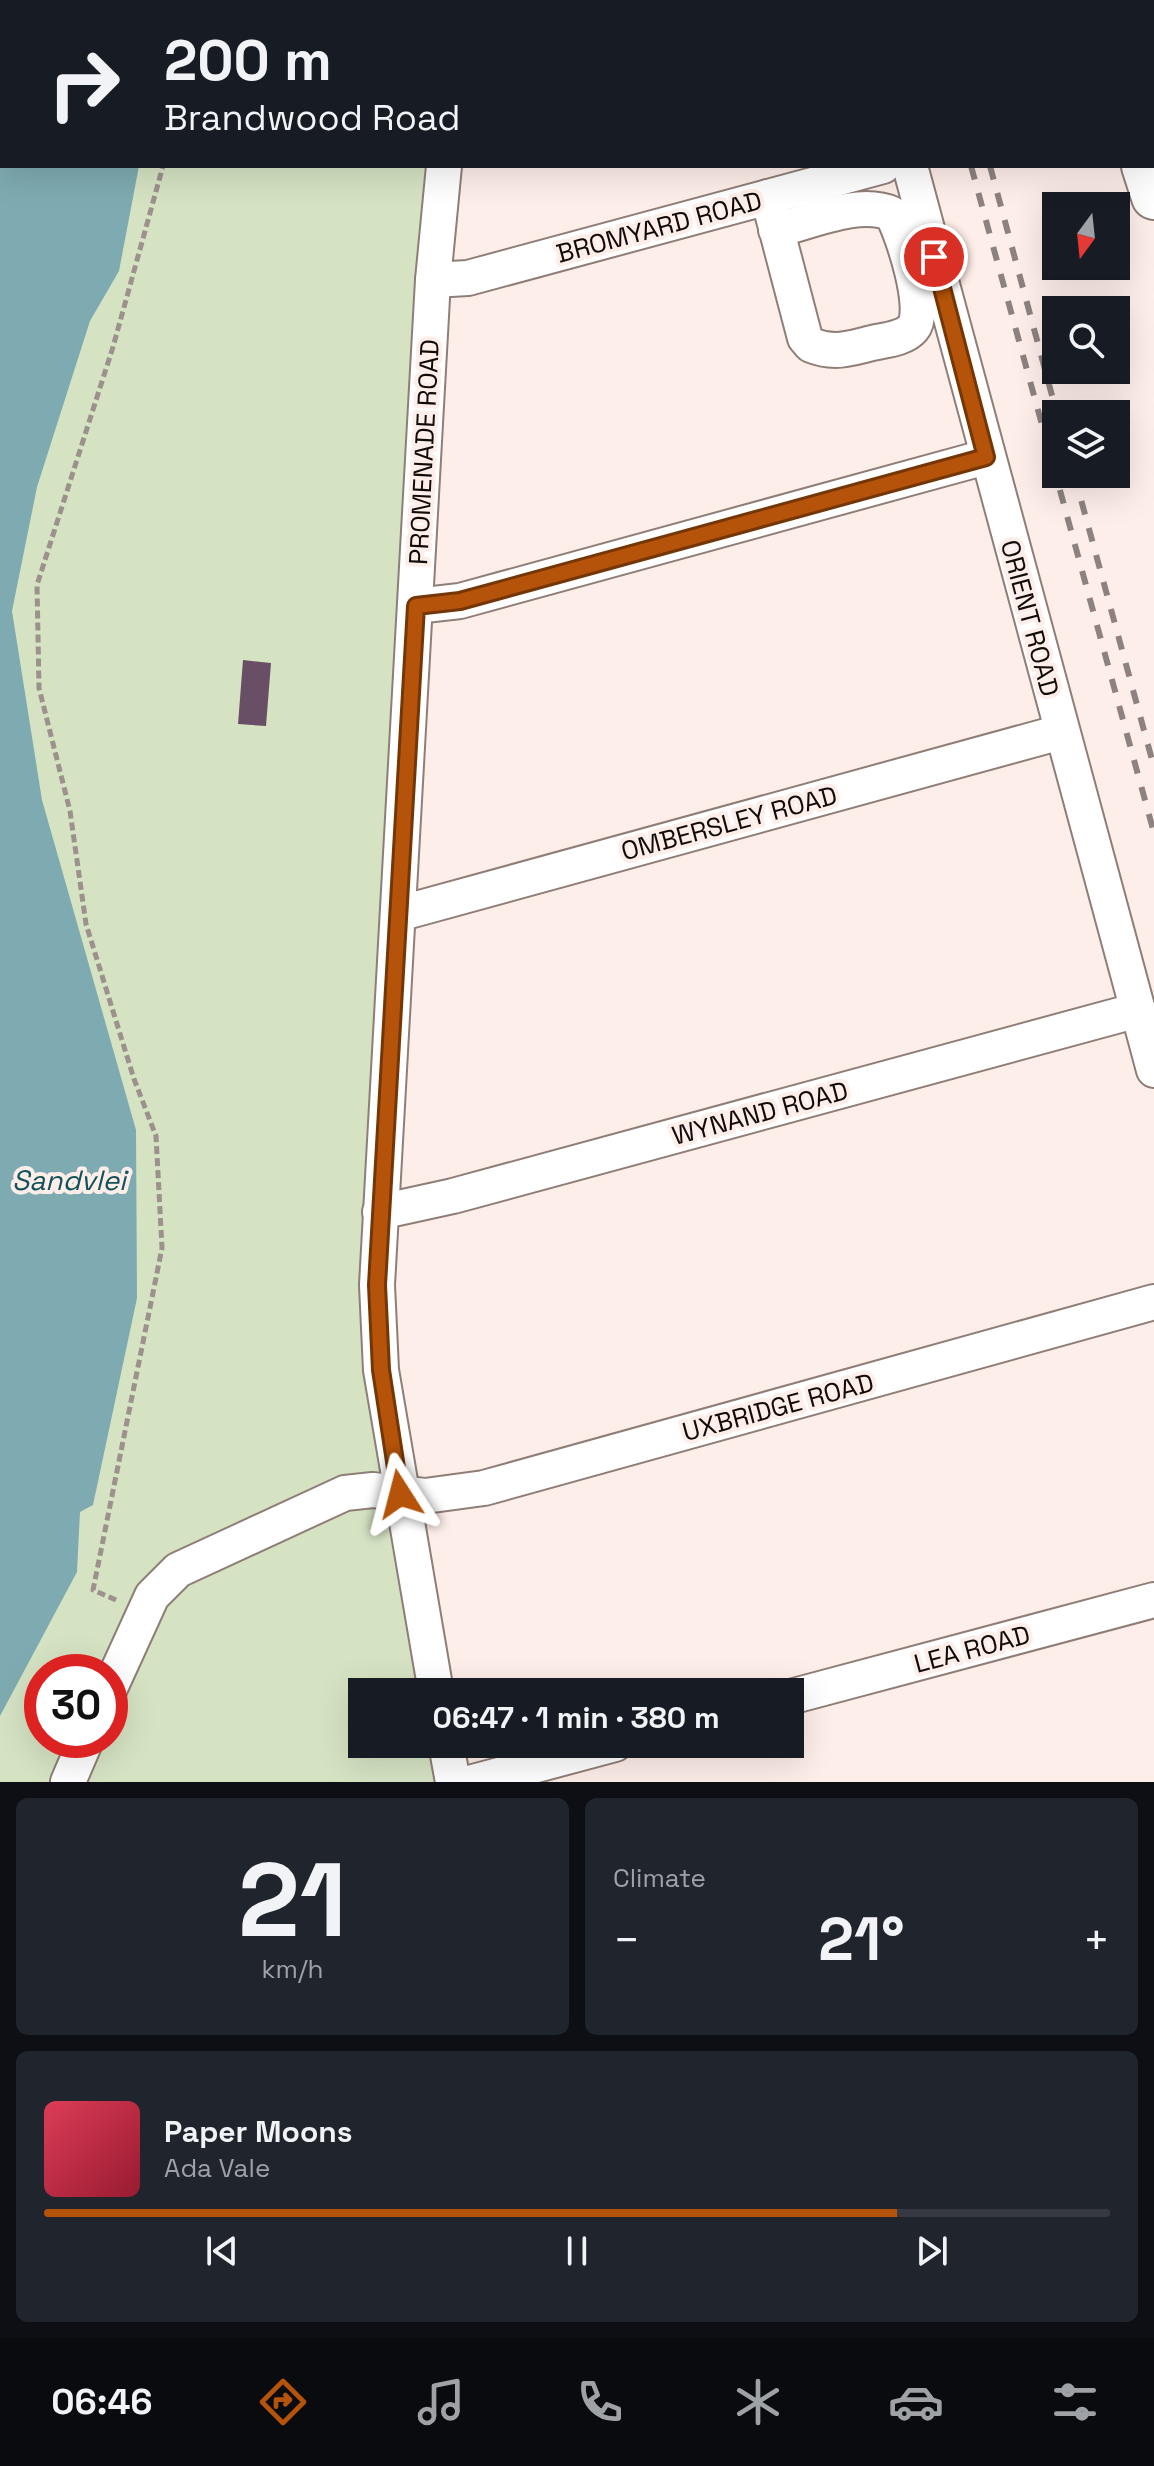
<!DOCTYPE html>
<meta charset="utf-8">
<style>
:root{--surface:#171b24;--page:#20242c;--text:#f1f3f6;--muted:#9ea1a6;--line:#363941;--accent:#b45309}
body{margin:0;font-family:"Space Grotesk",sans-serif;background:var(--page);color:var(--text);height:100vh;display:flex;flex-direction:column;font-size:30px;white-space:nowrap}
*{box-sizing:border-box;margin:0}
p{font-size:26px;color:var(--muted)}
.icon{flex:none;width:44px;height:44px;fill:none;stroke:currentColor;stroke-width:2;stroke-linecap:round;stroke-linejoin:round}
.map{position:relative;height:1782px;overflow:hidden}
.panel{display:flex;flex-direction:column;gap:16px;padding:16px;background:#0d0f14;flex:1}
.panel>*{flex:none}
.guide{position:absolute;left:0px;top:0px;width:1154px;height:168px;box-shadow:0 8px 32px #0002;background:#171b24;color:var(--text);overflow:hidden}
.needle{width:52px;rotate:195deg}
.buttons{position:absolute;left:1042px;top:192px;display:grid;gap:16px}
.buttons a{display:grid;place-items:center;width:88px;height:88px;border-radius:0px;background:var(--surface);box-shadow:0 8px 32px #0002;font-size:40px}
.speed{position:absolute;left:24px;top:1654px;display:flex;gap:16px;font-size:40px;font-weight:700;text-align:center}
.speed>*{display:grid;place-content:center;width:104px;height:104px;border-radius:50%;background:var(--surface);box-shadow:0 8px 32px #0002;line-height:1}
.speed .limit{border:12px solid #d22;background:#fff;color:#111}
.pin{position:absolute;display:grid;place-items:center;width:68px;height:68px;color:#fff;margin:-34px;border:4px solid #fff;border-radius:50%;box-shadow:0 2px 8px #0007}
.me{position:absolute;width:88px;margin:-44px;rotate:351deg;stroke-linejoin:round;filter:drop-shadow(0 0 6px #0008)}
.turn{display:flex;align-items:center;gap:28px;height:168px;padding:0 32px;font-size:36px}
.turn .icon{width:104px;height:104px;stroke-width:2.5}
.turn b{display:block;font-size:56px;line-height:68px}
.big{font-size:60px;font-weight:700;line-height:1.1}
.panel .card{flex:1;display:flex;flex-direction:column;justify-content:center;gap:12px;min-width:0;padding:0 28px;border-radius:12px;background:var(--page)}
.panel .dial{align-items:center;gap:0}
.dial b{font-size:104px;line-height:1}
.song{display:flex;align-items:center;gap:24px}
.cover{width:96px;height:96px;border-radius:12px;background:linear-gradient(135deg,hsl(350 70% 55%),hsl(350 70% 35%))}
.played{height:8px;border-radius:4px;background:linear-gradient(90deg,var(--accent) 80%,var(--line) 80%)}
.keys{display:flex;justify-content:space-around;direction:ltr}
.heat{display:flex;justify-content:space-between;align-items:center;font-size:44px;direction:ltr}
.panel .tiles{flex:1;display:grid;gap:16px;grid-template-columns:1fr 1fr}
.card:last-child{grid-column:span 2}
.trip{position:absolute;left:348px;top:1678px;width:456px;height:80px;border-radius:0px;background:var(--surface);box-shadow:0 8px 32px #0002;font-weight:700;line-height:80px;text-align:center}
.menu{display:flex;height:128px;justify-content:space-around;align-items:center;background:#090b0e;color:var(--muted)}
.menu .icon{width:56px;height:56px}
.menu .on{color:var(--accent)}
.menu b{font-size:36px;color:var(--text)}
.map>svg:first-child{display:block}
.green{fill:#d5e3c3;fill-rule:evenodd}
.water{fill:#7eabb1}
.building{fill:#694f66}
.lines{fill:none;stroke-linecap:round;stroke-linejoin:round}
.minor-casing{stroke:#8f7e77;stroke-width:38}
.major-casing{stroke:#8f7e77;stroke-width:48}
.path{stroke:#9c918d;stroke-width:5;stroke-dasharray:8 4;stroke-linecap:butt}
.minor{stroke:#fff;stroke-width:34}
.major{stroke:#fff;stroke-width:44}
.rail{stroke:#8d827f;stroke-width:6;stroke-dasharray:14 14;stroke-linecap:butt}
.route-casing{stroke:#753606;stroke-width:20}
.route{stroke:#b45309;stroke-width:14}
.labels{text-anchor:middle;stroke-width:8;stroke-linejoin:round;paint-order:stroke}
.street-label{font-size:26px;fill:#100a08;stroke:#feeee9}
.water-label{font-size:28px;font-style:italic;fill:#12525a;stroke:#feeee9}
</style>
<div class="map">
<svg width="1154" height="1782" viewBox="0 0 1154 1782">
<rect width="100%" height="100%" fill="#feeee9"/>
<!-- green -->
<path class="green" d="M0,0h460l-458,2v164h442l-67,1119 59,407h-74v52h84l7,38h-453zM42,1672h68v68h-68z"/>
<!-- water -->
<polygon class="water" points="0,0 153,2 2,2 2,166 139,166 119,271 90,321 37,487 12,611 42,800 136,1130 137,1298 93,1505 80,1512 77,1572 0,1716"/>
<!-- building -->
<polygon class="building" points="243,660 271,663 266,726 238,724"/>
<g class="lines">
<!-- minor casing -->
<g class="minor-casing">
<g id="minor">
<polyline points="864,0 865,2"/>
<polyline points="460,2 460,0"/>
<polyline points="910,166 1154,1070"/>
<path d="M768,197l37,141 6,7c22,9 39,4 61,-2 13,-3 32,-4 41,-15 15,-17 -10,-94 -21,-114 -32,-15 -82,8 -116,16"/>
<polyline points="433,280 468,278 883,166"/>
<polyline points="416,606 460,601 986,457"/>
<polyline points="398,914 1061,732"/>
<polyline points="380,1212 453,1196 1138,1010"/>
<polyline points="110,1688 152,1596 178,1570 345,1493 373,1490 425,1496 484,1488 1154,1302"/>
<polyline points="436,1692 381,1370 377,1285 433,280 444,166"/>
<polyline points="790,1697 1154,1600"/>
<polyline points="446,1744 453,1782"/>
<polyline points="68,1782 86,1740"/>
<polyline points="473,1782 615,1744"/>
</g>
</g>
<!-- major casing -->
<g class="major-casing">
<g id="major">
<polyline points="1094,0 1095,2"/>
<polyline points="1144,166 1154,197"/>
</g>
</g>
<!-- path -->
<g class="path">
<polyline points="175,0 175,2"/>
<polyline points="116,1600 93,1590 162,1248 156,1136 134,1079 86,924 70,811 39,688 37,585 113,347 163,166"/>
</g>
<!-- minor -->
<use href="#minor" class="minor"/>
<!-- major -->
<use href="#major" class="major"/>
<!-- rail -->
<g class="rail">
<polyline points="927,0 927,2"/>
<polyline points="944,0 945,2"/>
<polyline points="971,166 1154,833"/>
<polyline points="990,166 1057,414"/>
<polyline points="1074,474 1154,767"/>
</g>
</g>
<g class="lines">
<!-- route casing -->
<g class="route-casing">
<polyline id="route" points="400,1494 381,1370 377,1285 416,606 460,601 986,457 934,257"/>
</g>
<!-- route -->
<use href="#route" class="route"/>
</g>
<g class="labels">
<!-- street labels -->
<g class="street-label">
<text transform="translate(659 227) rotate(-15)" y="9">BROMYARD ROAD</text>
<text transform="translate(424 452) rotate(-87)" y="9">PROMENADE ROAD</text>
<text transform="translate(1030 618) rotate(75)" y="9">ORIENT ROAD</text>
<text transform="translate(729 823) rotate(-15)" y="9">OMBERSLEY ROAD</text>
<text transform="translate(760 1113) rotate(-15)" y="9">WYNAND ROAD</text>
<text transform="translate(778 1407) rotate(-15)" y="9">UXBRIDGE ROAD</text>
<text transform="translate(972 1649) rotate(-15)" y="9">LEA ROAD</text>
</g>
<!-- water labels -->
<g class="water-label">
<text x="69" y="1190">Sandvlei</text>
</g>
</g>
</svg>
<div class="buttons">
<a><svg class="needle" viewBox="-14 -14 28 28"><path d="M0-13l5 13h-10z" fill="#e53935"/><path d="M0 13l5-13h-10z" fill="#9ea1a6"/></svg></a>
<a><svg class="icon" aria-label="search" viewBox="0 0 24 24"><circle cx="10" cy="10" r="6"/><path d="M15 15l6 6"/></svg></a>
<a><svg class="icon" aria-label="layers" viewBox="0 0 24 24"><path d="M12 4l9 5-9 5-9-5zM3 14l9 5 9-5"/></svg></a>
</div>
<div class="speed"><div class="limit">30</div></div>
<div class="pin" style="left:934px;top:257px;background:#d93025"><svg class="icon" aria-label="arrive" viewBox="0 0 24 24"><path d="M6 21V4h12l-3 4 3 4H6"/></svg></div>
<svg class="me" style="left:400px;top:1494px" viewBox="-20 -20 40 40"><path d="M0-17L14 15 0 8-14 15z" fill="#b45309" stroke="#fff" stroke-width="4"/></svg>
<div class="trip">06:47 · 1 min · 380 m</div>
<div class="guide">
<div class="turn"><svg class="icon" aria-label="right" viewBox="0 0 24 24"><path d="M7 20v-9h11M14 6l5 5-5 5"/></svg><div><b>200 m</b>Brandwood Road</div></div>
</div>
</div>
<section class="panel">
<div class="tiles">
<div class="card dial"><b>21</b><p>km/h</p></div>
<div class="card"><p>Climate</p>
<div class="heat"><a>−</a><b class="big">21°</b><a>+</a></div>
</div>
<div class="card">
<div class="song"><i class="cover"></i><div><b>Paper Moons</b><p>Ada Vale</p></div></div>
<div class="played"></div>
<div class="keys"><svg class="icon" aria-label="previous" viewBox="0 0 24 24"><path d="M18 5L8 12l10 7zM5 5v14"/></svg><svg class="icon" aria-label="pause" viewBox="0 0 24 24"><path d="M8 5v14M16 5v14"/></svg><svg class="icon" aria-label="next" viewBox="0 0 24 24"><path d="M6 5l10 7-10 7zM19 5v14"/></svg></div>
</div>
</div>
</section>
<nav class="menu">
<b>06:46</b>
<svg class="icon on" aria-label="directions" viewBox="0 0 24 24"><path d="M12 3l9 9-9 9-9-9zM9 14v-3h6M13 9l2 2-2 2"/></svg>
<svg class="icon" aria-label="music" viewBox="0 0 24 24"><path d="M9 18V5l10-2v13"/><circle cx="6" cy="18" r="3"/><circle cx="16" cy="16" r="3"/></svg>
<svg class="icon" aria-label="phone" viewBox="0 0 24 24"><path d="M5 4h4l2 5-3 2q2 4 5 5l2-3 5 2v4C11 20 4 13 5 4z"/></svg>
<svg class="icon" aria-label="climate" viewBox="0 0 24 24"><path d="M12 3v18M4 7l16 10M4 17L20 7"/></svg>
<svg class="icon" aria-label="car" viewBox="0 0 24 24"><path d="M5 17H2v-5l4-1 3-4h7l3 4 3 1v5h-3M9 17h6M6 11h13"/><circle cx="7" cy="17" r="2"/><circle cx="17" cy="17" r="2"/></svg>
<svg class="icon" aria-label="filters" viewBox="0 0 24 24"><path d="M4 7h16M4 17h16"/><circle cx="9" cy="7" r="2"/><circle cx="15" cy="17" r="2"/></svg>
</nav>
